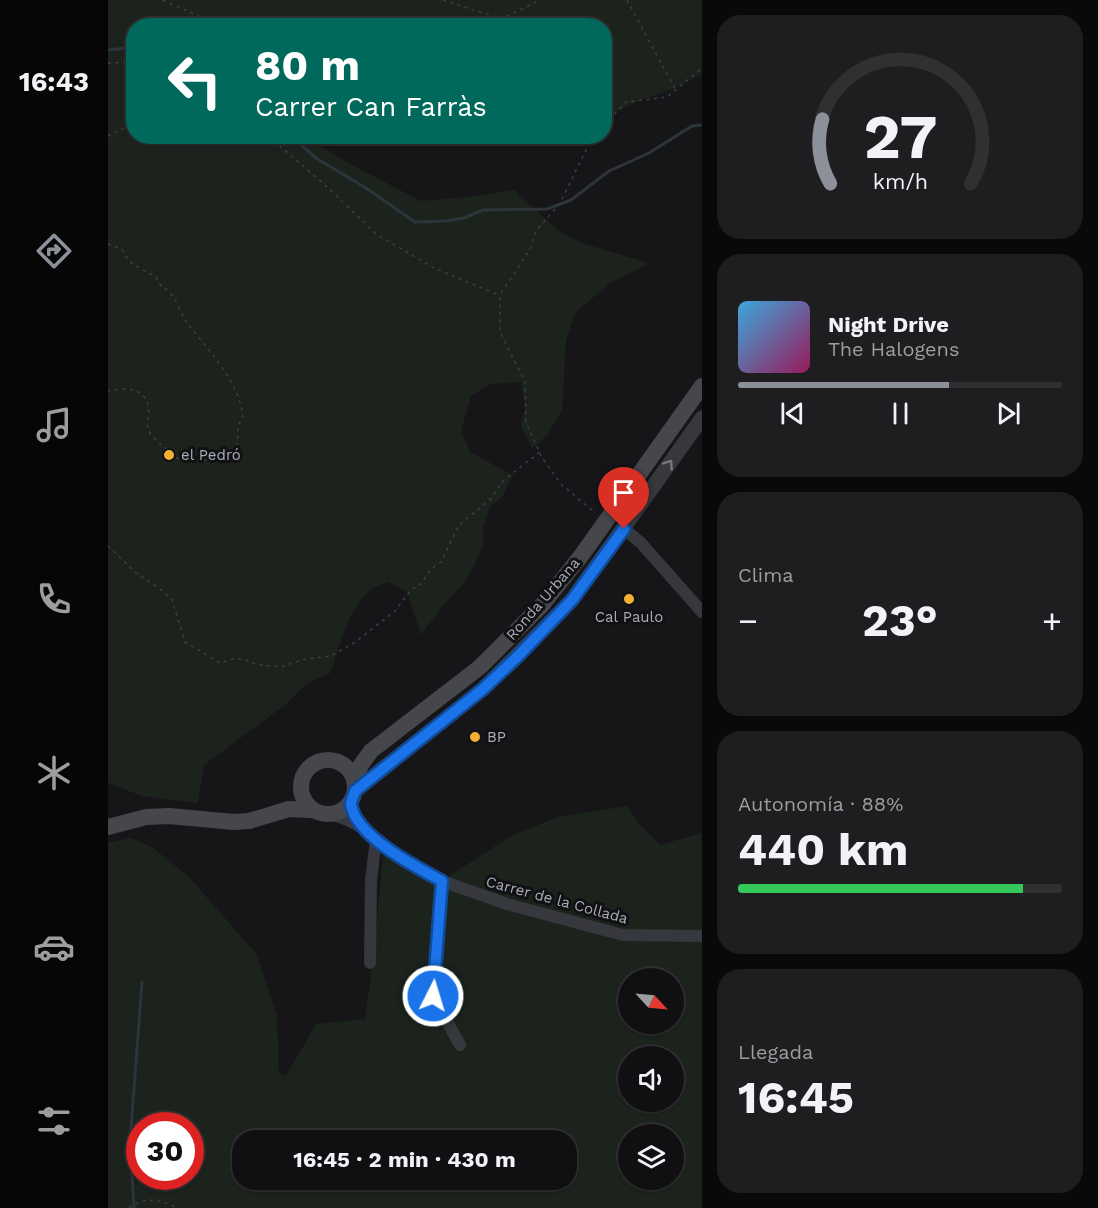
<!DOCTYPE html>
<html lang="es">
<meta charset="utf-8">
<style>
:root{--surface:#101012;--page:#1e1e20;--text:#f1f3f6;--muted:#9c9d9f;--line:#303032;--accent:#8c9099}
body{margin:0;font-family:"Work Sans",sans-serif;background:var(--page);color:var(--text);height:100vh;display:flex;flex-direction:column;font-size:22px;white-space:nowrap}
*{box-sizing:border-box;margin:0}
p{font-size:20px;color:var(--muted)}
.icon{flex:none;width:33px;height:33px;fill:none;stroke:currentColor;stroke-width:2;stroke-linecap:round;stroke-linejoin:round}
.map{position:relative;flex:1;overflow:hidden}
.panel{display:flex;flex-direction:column;gap:15px;padding:15px;background:#09090a;width:396px}
.panel>*{flex:none}
.banner{position:absolute;left:18px;top:18px;width:486px;height:126px;border-radius:24px;box-shadow:0 2px 4px #0004,0 0 0 2px var(--line);background:#00695c;color:#fff;overflow:hidden}
.needle{width:39px;rotate:116deg}
.controls{position:absolute;left:510px;top:968px;display:grid;gap:12px}
.controls a{display:grid;place-items:center;width:66px;height:66px;border-radius:50%;background:var(--surface);box-shadow:0 2px 4px #0004,0 0 0 2px var(--line);font-size:30px}
.speed{position:absolute;left:18px;top:1112px;display:flex;gap:12px;font-size:30px;font-weight:700;text-align:center}
.speed>*{display:grid;place-content:center;width:78px;height:78px;border-radius:50%;background:var(--surface);box-shadow:0 2px 4px #0004,0 0 0 2px var(--line);line-height:1}
.speed .limit{border:9px solid #d22;background:#fff;color:#111}
.pin{position:absolute;display:grid;place-items:center;width:51px;height:51px;color:#fff;margin:-62px -26px;border-radius:50% 50% 50% 0;rotate:-45deg;box-shadow:0 0 6px #0007}
.pin .icon{rotate:45deg}
.me{position:absolute;width:66px;margin:-33px;rotate:5deg;stroke-linejoin:round;filter:drop-shadow(0 0 4px #0008)}
.turn{display:flex;align-items:center;gap:21px;height:126px;padding:0 30px;font-size:27px}
.turn .icon{width:78px;height:78px;stroke-width:2.5}
.turn b{display:block;font-size:42px;line-height:51px}
.big{font-size:45px;font-weight:700;line-height:1.1}
.panel .widget{flex:1;display:flex;flex-direction:column;justify-content:center;gap:9px;min-width:0;padding:0 21px;border-radius:24px;background:var(--page)}
.panel .dial{align-items:center;gap:0}
.dial svg{height:156px;overflow:visible;fill:none;stroke:var(--line);stroke-width:7;stroke-linecap:round;text-anchor:middle}
.dial text{fill:var(--text);stroke:none}
.song{display:flex;align-items:center;gap:18px}
.cover{width:72px;height:72px;border-radius:9px;background:linear-gradient(135deg,hsl(200 70% 55%),hsl(330 70% 35%))}
.played{height:6px;border-radius:3px;background:linear-gradient(90deg,var(--accent) 65%,var(--line) 65%)}
.keys{display:flex;justify-content:space-around;direction:ltr}
.heat{display:flex;justify-content:space-between;align-items:center;font-size:33px;direction:ltr}
.charge{height:9px;border-radius:4px;background:linear-gradient(90deg,#34c759 88%,var(--line) 0)}
.trip{position:absolute;left:124px;top:1130px;width:345px;height:60px;border-radius:24px;background:var(--surface);box-shadow:0 2px 4px #0004,0 0 0 2px var(--line);font-weight:700;line-height:60px;text-align:center}
main{display:flex;flex:1;min-height:0}
.tab-bar{display:flex;flex-direction:column;width:108px;justify-content:space-around;align-items:center;background:#060607;color:var(--muted)}
.tab-bar .icon{width:42px;height:42px}
.tab-bar .selected{color:var(--accent)}
.tab-bar b{font-size:27px;color:var(--text)}
.map>svg:first-child{display:block}
.green{fill:#1c231d;fill-rule:evenodd}
.lines{fill:none;stroke-linecap:round;stroke-linejoin:round}
.stream{stroke:#2c353c;stroke-width:3}
.path{stroke:#3d3f44;stroke-width:1.5;stroke-dasharray:3 4.5;stroke-linecap:butt}
.minor{stroke:#37383d;stroke-width:12}
.tertiary{stroke:#37383d;stroke-width:15}
.secondary{stroke:#45474d;stroke-width:16}
.oneway{stroke:#757881}
.route-casing{stroke:#114b97;stroke-width:15}
.route{stroke:#1a73e8;stroke-width:10}
.poi-dot{fill:#f2b134;stroke:#111113;stroke-width:2}
.labels{text-anchor:middle;stroke-width:6;stroke-linejoin:round;paint-order:stroke}
.poi-label{font-size:15px;fill:#a8adb8;stroke:#111113;text-anchor:start}
.street-label{font-size:15px;fill:#a8adb8;stroke:#111113}
</style>
<main>
<nav class="tab-bar">
<b>16:43</b>
<svg class="icon selected" aria-label="directions" viewBox="0 0 24 24"><path d="M12 3l9 9-9 9-9-9zM9 14v-3h6M13 9l2 2-2 2"/></svg>
<svg class="icon" aria-label="music" viewBox="0 0 24 24"><path d="M9 18V5l10-2v13"/><circle cx="6" cy="18" r="3"/><circle cx="16" cy="16" r="3"/></svg>
<svg class="icon" aria-label="phone" viewBox="0 0 24 24"><path d="M5 4h4l2 5-3 2q2 4 5 5l2-3 5 2v4C11 20 4 13 5 4z"/></svg>
<svg class="icon" aria-label="climate" viewBox="0 0 24 24"><path d="M12 3v18M4 7l16 10M4 17L20 7"/></svg>
<svg class="icon" aria-label="car" viewBox="0 0 24 24"><path d="M5 17H2v-5l4-1 3-4h7l3 4 3 1v5h-3M9 17h6M6 11h13"/><circle cx="7" cy="17" r="2"/><circle cx="17" cy="17" r="2"/></svg>
<svg class="icon" aria-label="filters" viewBox="0 0 24 24"><path d="M4 7h16M4 17h16"/><circle cx="9" cy="7" r="2"/><circle cx="15" cy="17" r="2"/></svg>
</nav>
<div class="map">
<svg width="594" height="1208" viewBox="0 0 594 1208">
<rect width="100%" height="100%" fill="#161618"/>
<!-- green -->
<g class="green">
<path d="M0,0h594v74l-31,16 -28,9 -38,18 -1,-91h-333l-7,-3 -4,3h-126v110l172,1 46,28 69,36 47,-4 46,-7 42,39 25,14 68,20 -40,21 -34,29 -9,28 -4,69 -14,24 -16,15 -11,-23 4,-18 -4,-26 -31,2 -19,12 -10,35 9,21 43,23 -11,22 -12,10 -7,21v18l-8,18 -11,19 -19,20 -24,32 -14,-43 -19,-10c-5,2 -12,4 -17,8 -22,15 -32,59 -41,83l-24,11 -21,21 -81,60 -6,38 -56,-7 -34,-13z"/>
<path d="M519,806l14,20 19,19 42,-12v375h-594v-365l22,-5 22,9 37,30 68,78 20,61 2,57 7,3 30,-52 49,-5 9,-64 9,-102 52,32 76,-49 47,-19zM520,978h46v45h-46zM520,1056h46v45h-46zM32,1125h50v51h-50zM520,1134h46v45h-46zM135,1140h324v39h-324z"/>
</g>
<g class="lines">
<!-- stream -->
<g class="stream">
<polyline points="0,50 26,47"/>
<polyline points="183,136 208,158 258,188 307,222 338,221 356,218 375,210 439,209 463,200 501,171 541,153 584,126 594,125"/>
<polyline points="26,1208 22,1142 34,982"/>
</g>
<!-- path -->
<g class="path">
<polyline points="55,0 104,22 103,26"/>
<polyline points="335,0 394,19 432,0"/>
<polyline points="519,0 567,89"/>
<polyline points="0,63 26,62"/>
<polyline points="496,125 518,102 559,97 594,68"/>
<polyline points="0,136 26,123"/>
<polyline points="160,136 216,184 268,234 326,268 391,295"/>
<polyline points="485,136 452,203 428,231 422,249 392,295 392,332 417,382 418,422 434,458 453,484 487,513"/>
<path d="M0,244l14,5c7,17 19,19 34,28 4,11 8,9 15,17 7,8 10,20 16,29 22,28 53,59 56,95l-5,7 -1,32 -5,2 -10,-2 -13,3 -21,-1 -7,3c-11,-13 -22,-16 -31,-29 -6,-10 1,-18 -2,-28 -5,-19 -25,-17 -40,-14"/>
<polyline points="0,546 28,573 55,591 64,600 77,642 112,663 125,659 135,659 147,664 173,667 197,659 223,656 246,643 287,611 303,590 313,584 323,569 333,562 351,525 383,499 393,483 401,476 432,452"/>
<path d="M21,1208c18,-13 32,-7 50,0"/>
</g>
<!-- minor -->
<g class="minor">
<polyline points="516,529 533,543 594,612"/>
<polyline points="243,802 247,817 254,827"/>
<polyline points="223,814 237,819 255,828 289,854 334,881 399,904 515,935 594,936"/>
<polyline points="334,881 325,996 352,1045"/>
<polyline points="262,963 263,880 268,839"/>
</g>
<!-- tertiary -->
<polyline class="tertiary" points="247,791 375,689 464,600 594,418"/>
<!-- secondary -->
<g class="secondary">
<circle cx="220" cy="787" r="27"/>
<polyline points="246,780 253,765 263,751 372,667 434,605 473,556 594,386"/>
<polyline points="0,827 38,817 61,816 126,822 141,821 181,809 204,810"/>
</g>
</g>
<!-- one-way arrows -->
<defs><path id="oneway-chevron" d="M-2-3.5L2.5 0L-2 3.5" fill="none" stroke-width="1.6" stroke-linecap="round" stroke-linejoin="round" transform="scale(1.5)"/></defs>
<use class="oneway" href="#oneway-chevron" transform="translate(561 464) rotate(-55)"/>
<g class="lines">
<!-- route casing -->
<g class="route-casing">
<path id="route" d="M325,996l9,-115c-26,-14 -87,-45 -91,-77 0,-4 3,-8 4,-13l128,-102 35,-33 54,-56 52,-71"/>
</g>
<!-- route -->
<use href="#route" class="route"/>
</g>
<!-- markers -->
<g class="poi-dot">
<circle cx="61" cy="455" r="6"/>
<circle cx="521" cy="599" r="6"/>
<circle cx="367" cy="737" r="6"/>
</g>
<g class="labels">
<!-- poi labels -->
<g class="poi-label">
<text x="73" y="460">el Pedró</text>
<text x="521" y="622" text-anchor="middle">Cal Paulo</text>
<text x="379" y="742">BP</text>
</g>
<!-- street labels -->
<g class="street-label">
<text transform="translate(435 599) rotate(-49)" y="5">Ronda Urbana</text>
<text transform="translate(449 900) rotate(15)" y="5">Carrer de la Collada</text>
</g>
</g>
</svg>
<div class="controls">
<a><svg class="needle" viewBox="-14 -14 28 28"><path d="M0-13l5 13h-10z" fill="#e53935"/><path d="M0 13l5-13h-10z" fill="#9c9d9f"/></svg></a>
<a><svg class="icon" aria-label="sound" viewBox="0 0 24 24"><path d="M4 9h4l5-4v14l-5-4H4zM17 9q2 3 0 6"/></svg></a>
<a><svg class="icon" aria-label="layers" viewBox="0 0 24 24"><path d="M12 4l9 5-9 5-9-5zM3 14l9 5 9-5"/></svg></a>
</div>
<div class="speed"><div class="limit">30</div></div>
<div class="pin" style="left:516px;top:529px;background:#d93025"><svg class="icon" aria-label="arrive" viewBox="0 0 24 24"><path d="M6 21V4h12l-3 4 3 4H6"/></svg></div>
<svg class="me" style="left:325px;top:996px" viewBox="-20 -20 40 40"><circle r="17" fill="#1a73e8" stroke="#fff" stroke-width="3"/><path d="M0-11L8 9 0 5-8 9z" fill="#fff"/></svg>
<div class="trip">16:45 · 2 min · 430 m</div>
<div class="banner">
<div class="turn"><svg class="icon" aria-label="left" viewBox="0 0 24 24"><path d="M17 20v-9H6M10 6l-5 5 5 5"/></svg><div><b>80 m</b>Carrer Can Farràs</div></div>
</div>
</div>
<section class="panel">
<div class="widget dial"><svg viewBox="0 0 100 80">
<path d="M14 69A42 42 0 1 1 86 69"/>
<path d="M14 69A42 42 0 0 1 10 36" stroke="#8c9099"/>
<text x="50" y="56" font-size="32" font-weight="700">27</text>
<text x="50" y="72" font-size="11">km/h</text>
</svg></div>
<div class="widget">
<div class="song"><i class="cover"></i><div><b>Night Drive</b><p>The Halogens</p></div></div>
<div class="played"></div>
<div class="keys"><svg class="icon" aria-label="previous" viewBox="0 0 24 24"><path d="M18 5L8 12l10 7zM5 5v14"/></svg><svg class="icon" aria-label="pause" viewBox="0 0 24 24"><path d="M8 5v14M16 5v14"/></svg><svg class="icon" aria-label="next" viewBox="0 0 24 24"><path d="M6 5l10 7-10 7zM19 5v14"/></svg></div>
</div>
<div class="widget"><p>Clima</p>
<div class="heat"><a>−</a><b class="big">23°</b><a>+</a></div>
</div>
<div class="widget"><p>Autonomía · 88%</p><b class="big">440 km</b><div class="charge"></div></div>
<div class="widget"><p>Llegada</p><b class="big">16:45</b></div>
</section>
</main>
